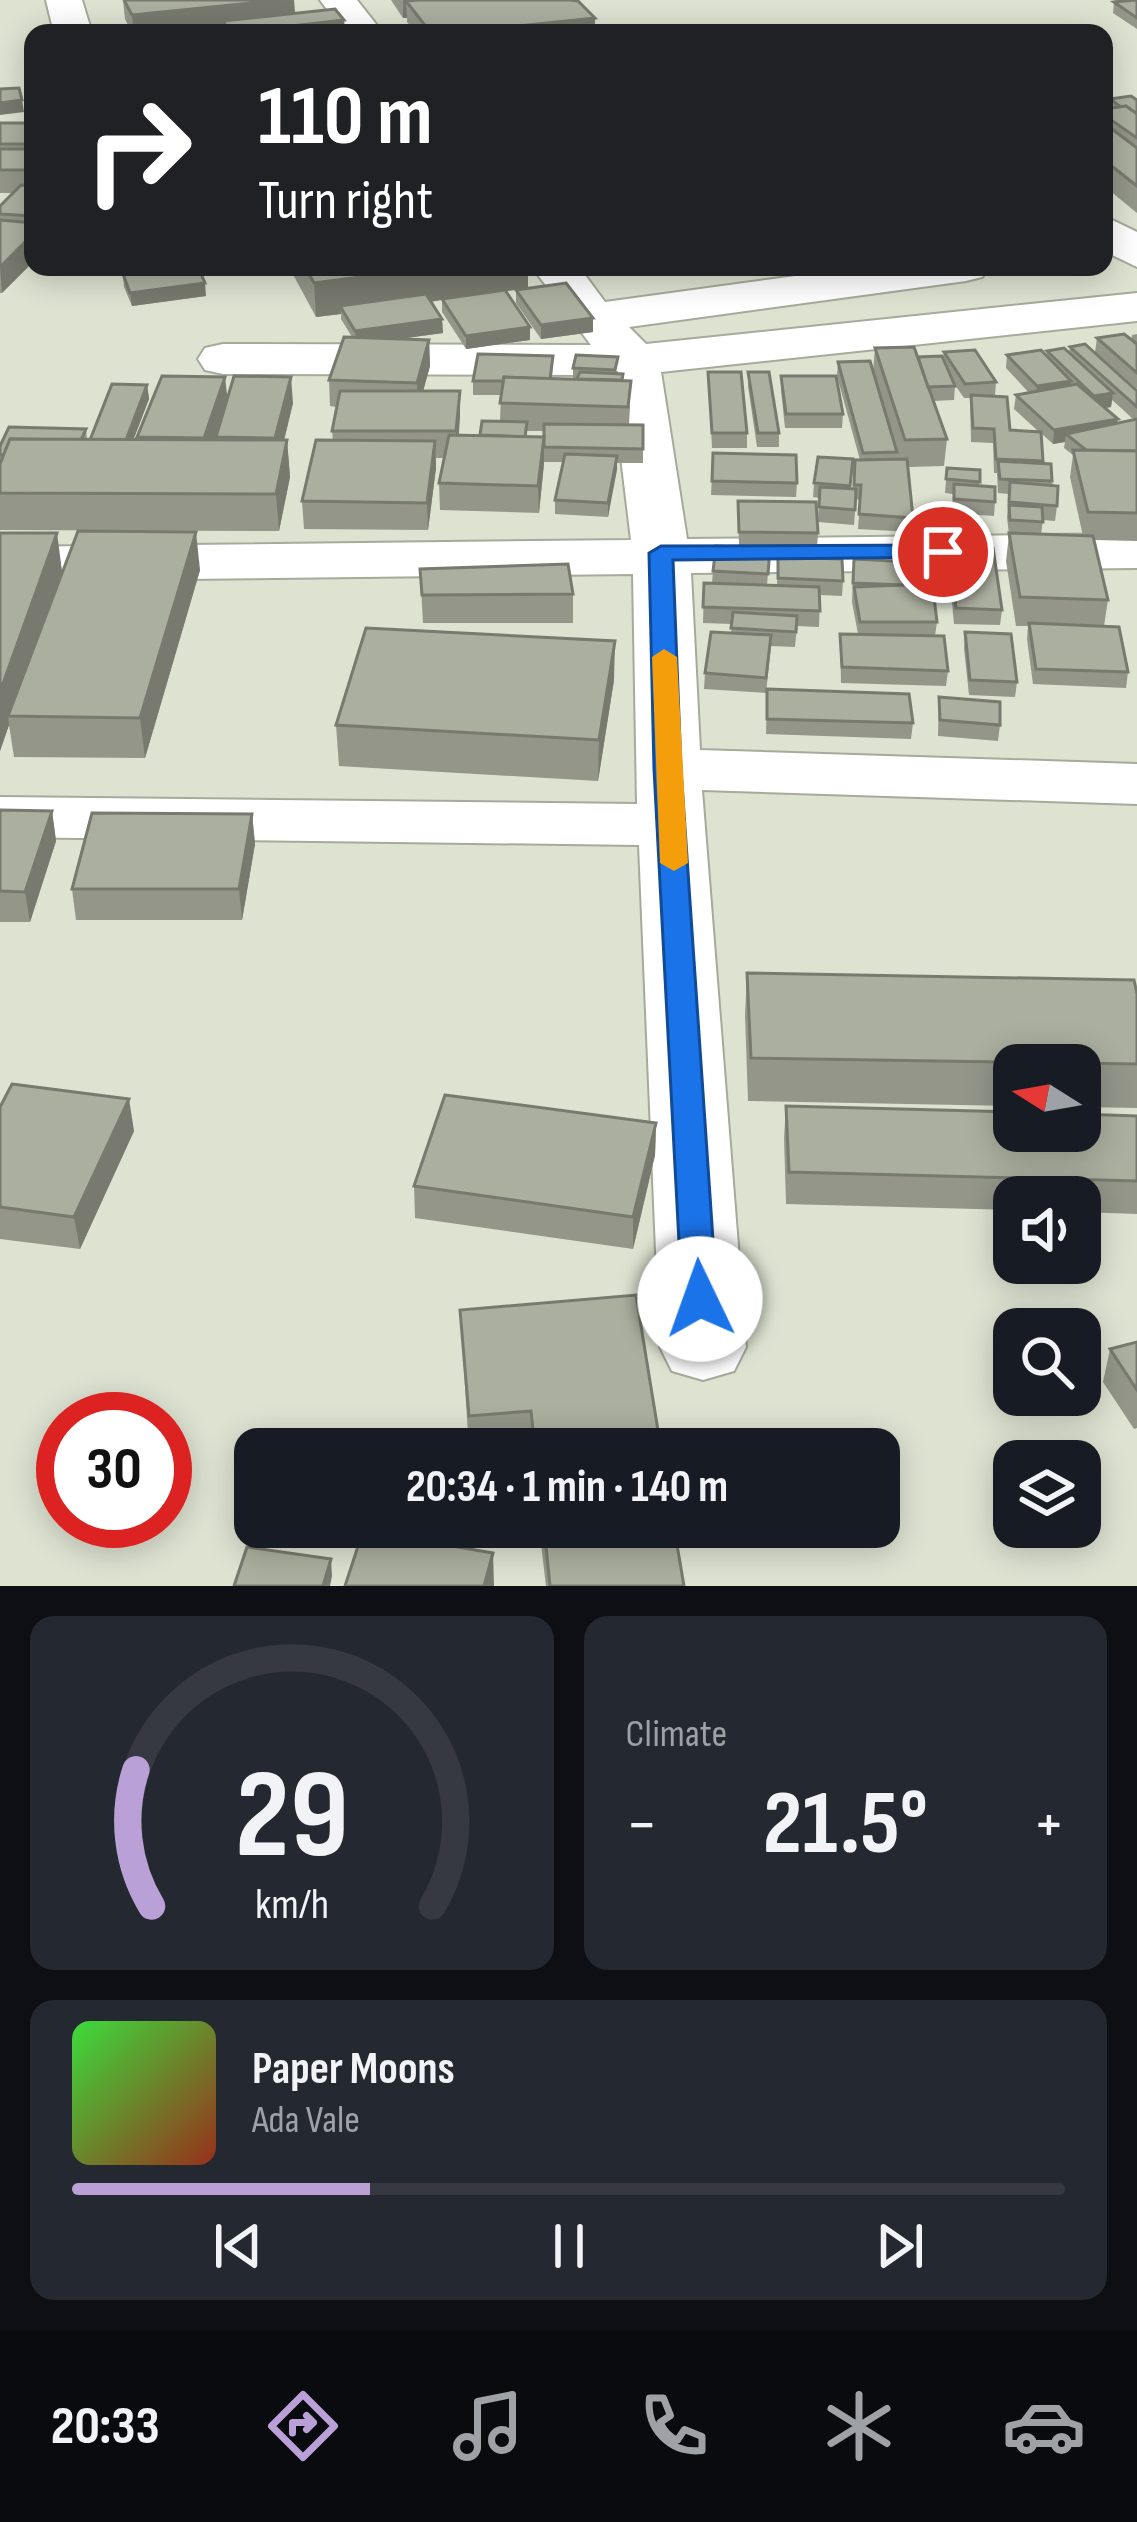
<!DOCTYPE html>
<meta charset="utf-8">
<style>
:root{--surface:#171b24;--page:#242831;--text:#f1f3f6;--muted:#9ea1a6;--line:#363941;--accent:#b9a1d8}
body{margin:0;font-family:"Sofia Sans Condensed",sans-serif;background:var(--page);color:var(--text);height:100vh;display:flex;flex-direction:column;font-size:45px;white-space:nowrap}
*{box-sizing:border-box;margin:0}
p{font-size:39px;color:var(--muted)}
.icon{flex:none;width:66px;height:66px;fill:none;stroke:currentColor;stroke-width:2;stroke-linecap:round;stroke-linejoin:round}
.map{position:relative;height:1586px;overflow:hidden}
.side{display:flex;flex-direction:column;gap:30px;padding:30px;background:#0d0f14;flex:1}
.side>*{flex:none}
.hud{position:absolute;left:24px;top:24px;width:1089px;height:252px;border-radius:24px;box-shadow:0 6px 30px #0003;background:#202124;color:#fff;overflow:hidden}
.needle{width:78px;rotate:281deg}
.buttons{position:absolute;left:993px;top:1044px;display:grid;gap:24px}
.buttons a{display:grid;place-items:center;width:108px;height:108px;border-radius:24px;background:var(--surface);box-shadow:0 6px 30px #0003;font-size:60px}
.speed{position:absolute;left:36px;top:1392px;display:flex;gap:24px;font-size:60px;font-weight:700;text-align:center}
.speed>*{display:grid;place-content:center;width:156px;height:156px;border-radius:50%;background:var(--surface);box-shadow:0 6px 30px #0003;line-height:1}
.speed .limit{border:18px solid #d22;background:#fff;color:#111}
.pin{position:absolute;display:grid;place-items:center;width:102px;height:102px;color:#fff;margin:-51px;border:6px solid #fff;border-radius:50%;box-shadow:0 3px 12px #0007}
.me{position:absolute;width:132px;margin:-66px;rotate:357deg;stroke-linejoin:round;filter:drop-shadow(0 0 9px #0008)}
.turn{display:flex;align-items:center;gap:42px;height:252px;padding:0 36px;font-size:54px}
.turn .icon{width:156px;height:156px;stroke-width:2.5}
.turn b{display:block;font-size:84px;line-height:102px}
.big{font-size:90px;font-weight:700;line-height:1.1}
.side .card{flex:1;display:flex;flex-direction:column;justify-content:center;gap:18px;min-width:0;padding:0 42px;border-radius:24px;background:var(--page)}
.side .dial{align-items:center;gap:0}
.dial svg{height:312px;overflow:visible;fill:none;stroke:var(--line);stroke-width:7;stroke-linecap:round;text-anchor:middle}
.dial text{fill:var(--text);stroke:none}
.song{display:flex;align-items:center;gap:36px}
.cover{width:144px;height:144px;border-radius:18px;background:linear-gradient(135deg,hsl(120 70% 55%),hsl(10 70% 35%))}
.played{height:12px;border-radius:6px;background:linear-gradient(90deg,var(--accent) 30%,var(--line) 30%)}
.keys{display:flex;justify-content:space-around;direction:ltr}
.heat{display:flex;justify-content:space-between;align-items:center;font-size:66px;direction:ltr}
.side .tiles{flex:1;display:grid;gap:30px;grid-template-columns:1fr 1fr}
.card:last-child{grid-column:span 2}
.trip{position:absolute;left:234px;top:1428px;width:666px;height:120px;border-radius:24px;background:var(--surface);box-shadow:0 6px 30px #0003;font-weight:700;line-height:120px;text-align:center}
.menu{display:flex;height:192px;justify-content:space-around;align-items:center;background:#090b0e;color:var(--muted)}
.menu .icon{width:84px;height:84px}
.menu .selected{color:var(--accent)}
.menu b{font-size:54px;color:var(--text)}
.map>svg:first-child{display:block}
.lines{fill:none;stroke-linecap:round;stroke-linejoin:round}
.minor-casing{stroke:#a6aa9a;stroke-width:4}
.minor{fill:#fff;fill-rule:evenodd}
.wall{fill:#939689;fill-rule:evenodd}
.shaded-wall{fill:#787a6f}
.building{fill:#abaf9f;stroke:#787a6f;stroke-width:3}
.route{fill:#1a73e8;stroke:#114b97;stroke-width:3}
.slow{fill:#f59e0b}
</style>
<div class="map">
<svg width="1137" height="1586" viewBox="0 0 1137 1586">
<rect width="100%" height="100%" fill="#dde2d1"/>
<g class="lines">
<!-- minor casing -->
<g class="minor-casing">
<g id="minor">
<polygon points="46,0 82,0 92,33 54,33"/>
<polygon points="320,0 357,0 383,33 344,33"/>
<polygon points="1104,216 1137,232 1137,267 1104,251"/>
<polygon points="532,267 579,267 605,302 862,267 989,267 982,277 966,281 629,327 646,344 1137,293 1137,321 661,372 687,539 1137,534 1137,568 691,573 700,750 1137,764 1137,804 702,790 746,1347 734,1371 703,1380 672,1371 660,1347 639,845 0,837 0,797 637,804 633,574 0,581 0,547 631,540 611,375 223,374 205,370 198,359 205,348 223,344 591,345"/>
</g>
</g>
<!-- minor -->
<use href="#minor" class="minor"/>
</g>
<!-- wall -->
<g class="wall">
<polygon points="123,0 294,0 295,13 344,20 345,27 349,33 224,33 223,27 168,33 132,33 125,19"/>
<polygon points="391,0 570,0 595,33 416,33 407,22 407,18 403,18"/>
<polygon points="1114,0 1137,0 1137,29 1113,13 1114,2 1117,2"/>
<polygon points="1110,99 1137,100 1137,213 1104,186 1104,109 1109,108"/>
<polygon points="0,123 33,123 33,262 2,293 0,293 0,206 13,193 0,193"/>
<path d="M289,267h239v21l65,30v14l-52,7 -25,-36v-13l-10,1 24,36v13l-64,9 -24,-37v-12l-11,2 11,17 1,14 -45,6 31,1 1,26 -7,25h37l-1,44h21l20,-14 1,-26h-28v-14l80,-25 -1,23h21v-11l45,3 -1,3 6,6 7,27 -1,18h14v38h-26l-9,54 -53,-3v-14l9,-38h-20l-5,51 -99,-3 -1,-27 5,-25h-8v10l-8,62 -124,-1 -2,-28 31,-61 -1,-9 5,-24 -7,-1 -1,-26 23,-43 -11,-18v-5l-25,3zM527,431h16v6h-16z"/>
<polygon points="123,274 206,296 132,306 124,287"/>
<polygon points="1137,334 1137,389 1095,352 1097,338 1131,340 1132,335"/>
<path d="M1070,347l67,44v150l-43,-1 14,60 -4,26 24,46 -2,16 -93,-4 -6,-45 1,-13h-12l-10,-65 3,-26 -2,-18 2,-23 -11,-1 -1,-20h-3l-1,-30 -22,-1 -1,-44h-6l-9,-13 -1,15 -21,1 14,38 -3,27 -36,1 5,51 -1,14 -54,-3 2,-29 -4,-1 -2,26 -36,-3 1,-24 -6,-1 1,-14 39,-24 -3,29 3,1 2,-29h5l-23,-84 1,-14 35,9 2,-23 43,9 25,2 1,-7 52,30 -1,14 15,34 29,2 -25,-23 2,-14 13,-2 -23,-25 1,-13 39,1 1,-5 22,2zM1112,400l8,7 14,13 -17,3 -12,-15 6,-1zM1041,433l12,11 12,-2 -1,6 9,7 -3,22 13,59 -42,-2 2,-14 12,1 2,-15 -5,-25 -10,-17z"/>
<polygon points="708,372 747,433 747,448 712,448"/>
<polygon points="748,372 779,433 779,447 757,447 748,386"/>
<polygon points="781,376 843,414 842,428 785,428 781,390"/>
<polygon points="147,385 149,399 133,440 138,440 137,437 227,398 293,403 284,440 287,440 290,477 279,531 0,530 0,446 86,429 87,440 90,440"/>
<polygon points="713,453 797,483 796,497 711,495"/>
<polygon points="947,468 980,470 979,486 995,502 994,516 952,513 953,494 945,493"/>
<polygon points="738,501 818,533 817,548 739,547"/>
<polygon points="0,533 62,571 200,570 145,758 14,757 9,725 0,751"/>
<polygon points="949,546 1002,610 1000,625 954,624 948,561"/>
<polygon points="770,549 767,585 777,585 778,557 843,581 842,596 820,595 819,627 797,626 795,647 771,646 766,693 704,689 705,673 731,633 732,624 703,623 704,583 712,583 713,571"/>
<polygon points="854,559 937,622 935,636 948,671 946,686 841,683 840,634 858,634 852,602"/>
<polygon points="420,569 573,594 573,623 423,623"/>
<polygon points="965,632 1017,682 1015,697 969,695 964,648"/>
<polygon points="614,680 598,781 339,766 336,725"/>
<polygon points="767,689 913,723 911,739 766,734"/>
<polygon points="939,697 1000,725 998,741 938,736"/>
<polygon points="0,810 52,811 56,841 30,922 0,922"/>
<polygon points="252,814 255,844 242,920 76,920 72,889"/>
<polygon points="747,973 1137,994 1137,1108 1080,1107 1080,1065 1014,1065 1014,1106 748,1101 745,1015"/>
<polygon points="786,1106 1137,1116 1137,1214 1080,1212 1080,1197 1014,1197 1014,1210 786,1204 784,1138"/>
<polygon points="0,1107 134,1131 80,1249 0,1239"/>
<polygon points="656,1123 655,1155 633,1249 415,1218 414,1186"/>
<polygon points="460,1310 661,1449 469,1449"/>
<polygon points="1137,1342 1137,1428 1134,1429 1103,1382 1110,1349"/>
<polygon points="539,1527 674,1527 684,1586 546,1586"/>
</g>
<!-- shaded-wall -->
<g class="shaded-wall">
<polygon points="282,0 294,0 295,20 223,21 223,27 168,33 134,33 132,15"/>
<polygon points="403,0 567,0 406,1 407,18 403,18"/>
<polygon points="595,18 595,33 450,33"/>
<polygon points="344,20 344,31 327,33 231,33"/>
<polygon points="22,100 24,112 0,115 0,103"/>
<polygon points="33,234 33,262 2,293 0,267"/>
<polygon points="438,267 528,267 528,288 345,313 340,306 341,314 316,317 314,283"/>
<polygon points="601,267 633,267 601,271"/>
<polygon points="205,283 206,296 132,306 130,293"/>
<polygon points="593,318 593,332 541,339 541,325"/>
<polygon points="442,319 443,333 356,345 355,331"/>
<polygon points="530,327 530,340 466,349 466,336"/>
<polygon points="429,340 430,366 418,410 417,383"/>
<polygon points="225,377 228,403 207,465 204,438"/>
<polygon points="291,377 293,403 278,465 275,438"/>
<polygon points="1071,381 1069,395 1036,400 1037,386"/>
<polygon points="147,385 149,399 123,467 121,453"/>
<polygon points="460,391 460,417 457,458 456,431"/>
<polygon points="1113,393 1111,407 1092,410 1094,396"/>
<polygon points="1118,419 1116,433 1066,434 1065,442 1053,444 1054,430"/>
<polygon points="544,437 544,464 539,513 538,486"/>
<polygon points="287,440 290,477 279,531 276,494"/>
<polygon points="435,441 436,468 428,530 427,503"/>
<polygon points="617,456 617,470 608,517 608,503"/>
<polygon points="196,532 200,570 145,758 140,718"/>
<polygon points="57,533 62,571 8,716 9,725 0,751 0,692"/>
<polygon points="615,641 614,680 598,781 599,740"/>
<polygon points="52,811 56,841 30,922 25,892"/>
<polygon points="252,814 255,844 242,920 239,889"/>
<polygon points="129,1099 134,1131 80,1249 74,1217"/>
<polygon points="656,1123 655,1155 633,1249 633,1217"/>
<polygon points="493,1553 494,1586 484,1586"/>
<polygon points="331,1559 332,1576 330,1586 323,1586"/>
</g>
<!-- building -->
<g class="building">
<polygon points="124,0 282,0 132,15"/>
<polygon points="419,0 570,0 578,1 595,18 450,33 431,33 406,1"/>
<polygon points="1137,0 1137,18 1114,2 1136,0"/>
<polygon points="335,9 344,20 231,33 223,21"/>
<polygon points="345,27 349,33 288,33"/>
<polygon points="33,65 33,76 29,77 26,66"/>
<polygon points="19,88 22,100 0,103 0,89"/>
<polygon points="1131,96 1137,100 1137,114 1126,106 1121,107 1110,99"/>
<polygon points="1126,106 1137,114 1137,138 1104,115 1104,109"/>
<rect x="0" y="123" width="33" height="21"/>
<polygon points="1104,123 1137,148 1137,186 1104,160"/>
<rect x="0" y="149" width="33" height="21"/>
<polygon points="21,185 33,186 33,216 0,214 0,206"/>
<polygon points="0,220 33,223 33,234 0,267"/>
<polygon points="177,267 198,267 205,283 130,293 123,274"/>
<polygon points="305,267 438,267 314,283"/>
<polygon points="566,283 593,318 541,325 516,290"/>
<polygon points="505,290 530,327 466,336 442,299"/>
<polygon points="426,294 442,319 355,331 340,306"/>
<polygon points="1124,334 1137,344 1137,373 1097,338"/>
<polygon points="344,337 429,340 417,383 329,380"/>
<polygon points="1085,344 1137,391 1137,407 1070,347"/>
<polygon points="914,347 947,439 905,440 875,348"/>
<polygon points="1064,348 1113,393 1094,396 1047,351"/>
<polygon points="975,350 996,382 965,384 944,352"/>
<polygon points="1041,350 1071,381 1037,386 1007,355"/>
<polygon points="478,354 553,356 550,379 504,377 503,381 473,381"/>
<polygon points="576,355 618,357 615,370 573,368"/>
<polygon points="942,356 955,386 928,387 918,357"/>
<polygon points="870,361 897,452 863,453 838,362"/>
<polygon points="580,372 623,374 622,380 577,379"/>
<polygon points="708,372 741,372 747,433 712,433"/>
<polygon points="748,372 769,372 779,433 758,433"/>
<polygon points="162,376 225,377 204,438 137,437"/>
<polygon points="234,376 291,377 275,438 216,437"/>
<polygon points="781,376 836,376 843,414 786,414"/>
<polygon points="504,377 631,381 628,407 500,403"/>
<polygon points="112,384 147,385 126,440 90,440"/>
<polygon points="1077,384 1118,419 1054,430 1016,395"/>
<polygon points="340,391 460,391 456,431 332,431"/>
<polygon points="971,395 1007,397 1010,430 1041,432 1043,461 996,459 994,429 973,428"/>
<polygon points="1137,419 1137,451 1086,450 1066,434"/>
<polygon points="482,421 527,422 525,437 480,435"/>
<polygon points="544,424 643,425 643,449 544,447"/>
<polygon points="9,427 86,429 81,440 10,439 4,455 0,455 0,446"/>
<polygon points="449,435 544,437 538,486 439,483"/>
<polygon points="10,439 287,440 276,494 0,493 0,464"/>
<polygon points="316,440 435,441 427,503 302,501"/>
<polygon points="1073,450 1137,451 1137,513 1088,512"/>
<polygon points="713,453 796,455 797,483 712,481"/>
<polygon points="565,454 617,456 608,503 555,500"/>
<polygon points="818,457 853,459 850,486 814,483"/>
<polygon points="907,459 913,518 859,514 861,485 854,485 855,460"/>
<polygon points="998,461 1051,464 1052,481 1000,479"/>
<polygon points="947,468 980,470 980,482 946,479"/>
<polygon points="1010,482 1058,486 1057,506 1009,502"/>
<polygon points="954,484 995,487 995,502 954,499"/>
<polygon points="820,487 856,489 855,510 819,507"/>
<polygon points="738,501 816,502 818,533 739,532"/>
<polygon points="1009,505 1042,507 1043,522 1010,520"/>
<polygon points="78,531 196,532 140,718 8,716"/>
<polygon points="0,533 57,533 0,692"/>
<polygon points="1009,533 1093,536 1108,600 1020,597"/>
<polygon points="716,546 770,549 768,574 713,571"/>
<polygon points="949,546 993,548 1002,610 956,608"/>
<polygon points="778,557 842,559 843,581 778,578"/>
<polygon points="854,559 930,563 937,622 860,622 854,587 904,585 853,583"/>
<polygon points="568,564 573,594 422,595 420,569"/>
<polygon points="704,583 819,587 820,611 703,607"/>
<polygon points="733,612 797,616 796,632 731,628"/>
<polygon points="1029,623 1119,627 1128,672 1036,669"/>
<polygon points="366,628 615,641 599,740 336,725"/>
<polygon points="711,632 771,635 766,678 705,673"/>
<polygon points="965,632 1011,634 1017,682 970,680"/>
<polygon points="840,634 944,636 948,671 842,667"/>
<polygon points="767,689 909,694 913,723 767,719"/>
<polygon points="939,697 1000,702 1000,725 940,720"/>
<polygon points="0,810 52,811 25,892 0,891"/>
<polygon points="92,813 252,814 239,889 72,889"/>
<polygon points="747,973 1134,980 1137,994 1137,1064 751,1058"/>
<polygon points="12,1084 129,1099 74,1217 0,1207 0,1107"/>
<polygon points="445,1095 656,1123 633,1217 414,1186"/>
<polygon points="786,1106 1014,1112 1014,1131 1080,1131 1080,1114 1137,1116 1137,1181 789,1172"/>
<polygon points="636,1295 661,1449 535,1449 531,1411 469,1416 460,1310"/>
<polygon points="1137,1342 1137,1390 1110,1349"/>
<polygon points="544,1527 674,1527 684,1586 550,1586"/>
<polygon points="363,1531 493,1553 484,1586 345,1586"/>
<polygon points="247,1547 331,1559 323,1586 234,1586"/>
</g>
<!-- route -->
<polygon class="route" points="943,545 955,552 952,557 673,560 681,769 717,1299 712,1309 700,1312 688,1309 682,1299 654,769 649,553 661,546"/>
<!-- slow -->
<polygon class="slow" points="664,649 677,657 688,863 674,871 660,863 652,657"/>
</svg>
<div class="buttons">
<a><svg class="needle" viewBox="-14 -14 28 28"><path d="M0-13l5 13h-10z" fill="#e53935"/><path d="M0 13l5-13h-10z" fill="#9ea1a6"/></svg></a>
<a><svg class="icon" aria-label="sound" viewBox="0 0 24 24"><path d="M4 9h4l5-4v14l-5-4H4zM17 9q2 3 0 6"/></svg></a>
<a><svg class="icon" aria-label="search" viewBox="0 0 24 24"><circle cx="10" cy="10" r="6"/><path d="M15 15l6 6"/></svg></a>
<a><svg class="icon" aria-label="layers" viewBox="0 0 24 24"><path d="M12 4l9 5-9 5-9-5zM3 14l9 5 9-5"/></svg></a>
</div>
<div class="speed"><div class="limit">30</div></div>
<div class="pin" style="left:943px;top:552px;background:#d93025"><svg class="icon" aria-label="arrive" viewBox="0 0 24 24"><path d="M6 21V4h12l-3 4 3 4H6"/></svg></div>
<svg class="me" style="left:700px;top:1299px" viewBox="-20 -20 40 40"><circle r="19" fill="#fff"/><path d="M0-13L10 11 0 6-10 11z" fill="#1a73e8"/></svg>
<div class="trip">20:34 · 1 min · 140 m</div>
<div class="hud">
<div class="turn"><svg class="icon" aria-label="right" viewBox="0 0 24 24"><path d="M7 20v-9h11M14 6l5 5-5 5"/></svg><div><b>110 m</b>Turn right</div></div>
</div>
</div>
<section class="side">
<div class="tiles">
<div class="card dial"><svg viewBox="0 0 100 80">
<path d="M14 69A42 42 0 1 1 86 69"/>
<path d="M14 69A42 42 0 0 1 10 34" stroke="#b9a1d8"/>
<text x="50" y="56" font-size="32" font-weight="700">29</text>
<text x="50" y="72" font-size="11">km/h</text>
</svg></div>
<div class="card"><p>Climate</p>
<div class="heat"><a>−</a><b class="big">21.5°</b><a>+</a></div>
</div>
<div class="card">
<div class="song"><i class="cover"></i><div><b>Paper Moons</b><p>Ada Vale</p></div></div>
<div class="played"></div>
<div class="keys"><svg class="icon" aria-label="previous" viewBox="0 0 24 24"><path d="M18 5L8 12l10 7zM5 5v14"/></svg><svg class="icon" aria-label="pause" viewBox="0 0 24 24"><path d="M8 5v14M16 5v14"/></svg><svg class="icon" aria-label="next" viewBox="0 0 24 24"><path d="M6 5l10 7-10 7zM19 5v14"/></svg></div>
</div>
</div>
</section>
<nav class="menu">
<b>20:33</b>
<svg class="icon selected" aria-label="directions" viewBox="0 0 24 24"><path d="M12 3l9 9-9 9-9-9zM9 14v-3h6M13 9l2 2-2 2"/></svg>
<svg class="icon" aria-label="music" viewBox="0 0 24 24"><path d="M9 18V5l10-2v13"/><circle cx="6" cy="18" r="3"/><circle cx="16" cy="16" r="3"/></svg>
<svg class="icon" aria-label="phone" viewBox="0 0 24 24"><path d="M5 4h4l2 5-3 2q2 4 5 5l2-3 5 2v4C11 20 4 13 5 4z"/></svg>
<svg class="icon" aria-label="climate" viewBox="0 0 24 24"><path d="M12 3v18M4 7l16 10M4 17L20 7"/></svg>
<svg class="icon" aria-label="car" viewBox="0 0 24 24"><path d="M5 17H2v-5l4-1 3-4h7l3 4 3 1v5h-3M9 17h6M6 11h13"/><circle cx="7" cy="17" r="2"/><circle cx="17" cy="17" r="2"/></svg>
</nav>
